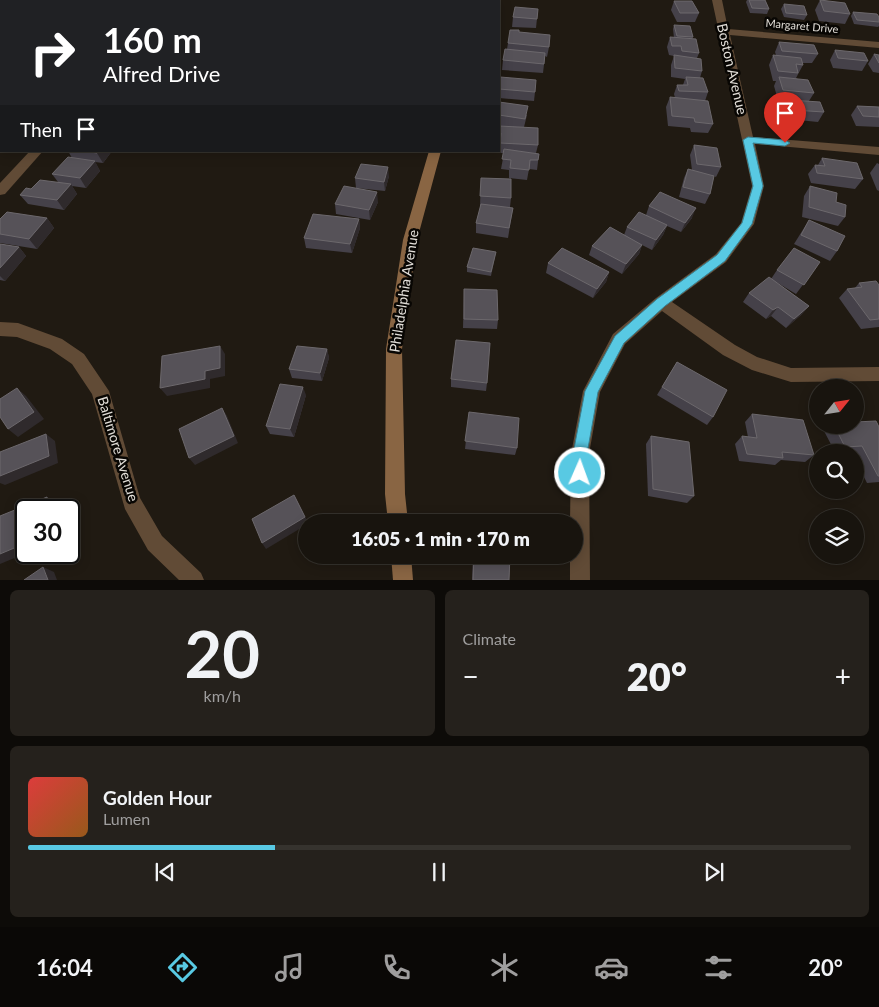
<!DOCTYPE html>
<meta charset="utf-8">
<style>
:root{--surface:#18140e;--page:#25211c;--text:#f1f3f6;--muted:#9f9e9e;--line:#36332e;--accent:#58c9e3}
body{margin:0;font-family:Lato,sans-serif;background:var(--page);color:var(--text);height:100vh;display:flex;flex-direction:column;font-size:19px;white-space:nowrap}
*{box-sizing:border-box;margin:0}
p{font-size:16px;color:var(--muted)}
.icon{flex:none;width:28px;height:28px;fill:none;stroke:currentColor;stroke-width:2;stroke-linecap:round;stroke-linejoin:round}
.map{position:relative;height:580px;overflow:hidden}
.details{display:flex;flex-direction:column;gap:10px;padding:10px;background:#0d0b08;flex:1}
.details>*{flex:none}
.guide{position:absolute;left:0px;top:0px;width:500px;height:152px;box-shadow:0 2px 12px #0003,0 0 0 1px var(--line);background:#202124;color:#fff;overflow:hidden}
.needle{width:32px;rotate:60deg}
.buttons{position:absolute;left:809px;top:379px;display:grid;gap:10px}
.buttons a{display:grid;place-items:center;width:55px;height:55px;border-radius:50%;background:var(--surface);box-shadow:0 2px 12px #0003,0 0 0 1px var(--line);font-size:25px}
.speed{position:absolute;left:15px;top:499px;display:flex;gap:10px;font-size:25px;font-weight:700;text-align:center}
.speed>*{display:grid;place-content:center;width:65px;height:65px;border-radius:50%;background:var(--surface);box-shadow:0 2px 12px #0003,0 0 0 1px var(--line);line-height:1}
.speed .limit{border:2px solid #111;border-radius:8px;background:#fff;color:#111}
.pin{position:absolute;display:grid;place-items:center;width:42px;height:42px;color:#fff;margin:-51px -21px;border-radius:50% 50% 50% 0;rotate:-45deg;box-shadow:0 0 5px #0007}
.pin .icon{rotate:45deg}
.me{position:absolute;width:55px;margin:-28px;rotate:2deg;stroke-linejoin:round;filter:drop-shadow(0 0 4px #0008)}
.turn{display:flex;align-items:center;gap:18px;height:105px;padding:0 20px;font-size:22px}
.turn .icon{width:65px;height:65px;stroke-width:2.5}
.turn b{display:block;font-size:35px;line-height:42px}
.then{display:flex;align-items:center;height:48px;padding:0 20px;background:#0003;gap:10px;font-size:19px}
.big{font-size:38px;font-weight:800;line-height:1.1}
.details .tile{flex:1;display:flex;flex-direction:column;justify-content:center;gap:8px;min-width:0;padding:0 18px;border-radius:8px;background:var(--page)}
.details .dial{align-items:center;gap:0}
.dial b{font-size:65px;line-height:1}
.song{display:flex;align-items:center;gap:15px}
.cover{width:60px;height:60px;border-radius:8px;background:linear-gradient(135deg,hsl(0 70% 55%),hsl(30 70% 35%))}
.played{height:5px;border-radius:2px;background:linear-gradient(90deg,var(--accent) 30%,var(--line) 30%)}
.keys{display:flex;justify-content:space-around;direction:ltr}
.heat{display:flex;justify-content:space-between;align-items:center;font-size:28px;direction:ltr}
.details .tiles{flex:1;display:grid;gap:10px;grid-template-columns:1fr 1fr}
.tile:last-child{grid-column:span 2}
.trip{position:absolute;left:298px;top:514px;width:285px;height:50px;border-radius:25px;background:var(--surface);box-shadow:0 2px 12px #0003,0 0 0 1px var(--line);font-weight:800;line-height:50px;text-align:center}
.tab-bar{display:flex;height:80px;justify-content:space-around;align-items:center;background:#0a0806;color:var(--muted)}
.tab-bar .icon{width:35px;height:35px}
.tab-bar .active{color:var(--accent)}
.tab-bar b{font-size:22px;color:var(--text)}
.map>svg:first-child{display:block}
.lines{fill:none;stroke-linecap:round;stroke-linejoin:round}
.street{fill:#614b36;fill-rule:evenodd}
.secondary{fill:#896543;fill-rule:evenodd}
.wall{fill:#454149}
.shaded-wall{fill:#2f2a2c}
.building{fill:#565258;stroke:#6c686c}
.route{fill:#58c9e3;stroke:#398394}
.labels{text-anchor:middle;stroke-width:5;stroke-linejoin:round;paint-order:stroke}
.far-street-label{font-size:11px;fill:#e2ded8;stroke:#080603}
.street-label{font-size:14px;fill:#e2ded8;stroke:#080603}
</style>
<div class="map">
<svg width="879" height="580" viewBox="0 0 879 580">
<rect width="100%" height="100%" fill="#201a12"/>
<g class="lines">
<!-- street -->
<g class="street">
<polygon points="712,0 722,0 728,29 879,42 879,48 730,35 753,137 879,147 879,155 755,144 764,186 754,224 726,262 672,302 735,345 757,357 791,368 879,367 879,381 791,382 752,370 723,355 662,311 625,344 600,392 589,454 590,580 570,580 570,555 574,555 574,522 570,522 571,454 583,391 613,334 656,298 716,254 741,223 752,186"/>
<polygon points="0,111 1,112 1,119 0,119"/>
<polygon points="30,151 43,151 5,194 0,195 0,183"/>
<polygon points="0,322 18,323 62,339 84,354 109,391 140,498 162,536 201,573 204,580 179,580 148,550 125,509 92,394 72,364 50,349 17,337 0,336"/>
</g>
<!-- secondary -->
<g class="secondary">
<polygon points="472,0 482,0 482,1 473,1"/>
<polygon points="429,151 441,151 417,240 402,349 405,494 408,522 388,522 385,494 386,349 403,240"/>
<polygon points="391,555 411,555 413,580 393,580"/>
</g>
</g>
<!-- wall -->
<g class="wall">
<rect x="280" y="0" width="24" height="1"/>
<polygon points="747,0 765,0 769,9 767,14 750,13 746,2"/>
<polygon points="820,0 850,14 845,24 819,21 815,10"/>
<polygon points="674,1 699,13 695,22 677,22 671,10"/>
<polygon points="784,4 807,15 804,20 784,17 781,9"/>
<polygon points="538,9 536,28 512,27 513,17"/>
<polygon points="853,12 879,17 879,26 878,27 854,24 851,16"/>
<polygon points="674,25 693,37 692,39 699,53 697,58 702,71 700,78 708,92 705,101 713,124 708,133 691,132 690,128 668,126 666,107 670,97 675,98 674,94 677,85 683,85 685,79 671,77 671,65 674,56 669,55 667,47 670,37 674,38 673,29"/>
<polygon points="519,32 549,47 547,57 545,56 543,73 502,70 503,60 507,49 508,43"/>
<polygon points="779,42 818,54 812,63 802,63 803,65 796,78 814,93 809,101 824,112 818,122 788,119 784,109 789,101 778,100 774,86 776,81 773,81 769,65 773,55 776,55 775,52"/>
<polygon points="835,50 868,61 862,71 833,68 830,60"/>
<polygon points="874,54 879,55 879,73 873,72 868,64"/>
<polygon points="499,88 535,92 534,101 499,98"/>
<polygon points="499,102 527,115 524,127 538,145 536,153 539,154 537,170 529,169 527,180 509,178 509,170 501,169 504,153 499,153 500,143 499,143"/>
<polygon points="857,106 879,107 879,127 856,126 851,115"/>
<polygon points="694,145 721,167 716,177 714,176 710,194 705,204 679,197 684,178 688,169 692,170 690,155"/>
<polygon points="68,151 112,151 103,163 95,162 100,171 86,188 72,186 77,194 64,210 28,204 20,195 31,189 58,182 52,174 72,158"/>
<polygon points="822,158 863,179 855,189 811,183 808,174 815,165 818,165"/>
<polygon points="877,163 879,164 879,191 877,190 870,173"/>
<polygon points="389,176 385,191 356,188 355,178"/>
<polygon points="481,178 511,198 510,207 503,207 513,208 508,238 476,233 476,223 481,206 480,206"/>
<polygon points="810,186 836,202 845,217 838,226 802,217 804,196"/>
<polygon points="378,202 370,220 336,214 335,204"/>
<polygon points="649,206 692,218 681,232 667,226 663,235 652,250 642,245 639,254 622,274 589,255 592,246 624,235 627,227 646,215"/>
<polygon points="47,218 54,228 37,249 0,243 0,219"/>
<polygon points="359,219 360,228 352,253 306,248 304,238"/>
<polygon points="809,220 837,251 830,261 794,244"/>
<polygon points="0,244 19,247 26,256 5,281 0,280"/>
<polygon points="496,252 491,276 467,272 467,267"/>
<polygon points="820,262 796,294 776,282 809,306 801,315 786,328 771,316 766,319 743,302 749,293 771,279 777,270"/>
<polygon points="548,263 609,272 606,282 593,298 546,273"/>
<polygon points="859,283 879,285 879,327 861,329 839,298 847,289 855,288"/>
<polygon points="464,289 498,320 497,329 463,328"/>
<polygon points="327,349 329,358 322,381 292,378 289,369"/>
<polygon points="677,362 713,417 707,425 657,395"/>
<polygon points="451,379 487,383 486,391 451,387"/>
<polygon points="306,395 294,437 270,434 266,426"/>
<polygon points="469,412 517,448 515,455 465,449"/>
<polygon points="752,414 814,455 805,462 781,460 775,465 739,461 735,444 742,436 748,437 745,422"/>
<polygon points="831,425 855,425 879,427 879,482 867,483 855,459 855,452 835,452 824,431"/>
<polygon points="651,436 694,496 687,503 648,496 646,444"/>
<polygon points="473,555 510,555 509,580 472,580"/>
</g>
<!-- shaded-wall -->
<g class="shaded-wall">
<polygon points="99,151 112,151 103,163 97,153"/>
<polygon points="95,161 100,171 86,188 80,178"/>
<polygon points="388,167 389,176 385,191 384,182"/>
<polygon points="71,184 77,194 64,210 57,200"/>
<polygon points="377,192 378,202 370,220 369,210"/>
<polygon points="696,208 692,218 681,232 685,223"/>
<polygon points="47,218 54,228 37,249 29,239"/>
<polygon points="359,219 360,228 352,253 350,244"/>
<polygon points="667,225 663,235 652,250 656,240"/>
<polygon points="642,245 639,254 622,274 626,264"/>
<polygon points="19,247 26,256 5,281 0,276 0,268"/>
<polygon points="609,272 606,282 593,298 597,289"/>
<polygon points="809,306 801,315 786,328 794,319"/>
<polygon points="778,307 771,316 766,319 773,310"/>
<polygon points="220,346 225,354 225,376 210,379 210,388 167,396 160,388 205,371"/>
<polygon points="327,349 329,358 322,381 320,373"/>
<polygon points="303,387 306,395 294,437 290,429"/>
<polygon points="17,388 26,396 44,419 18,437 8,429"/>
<polygon points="222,408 227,416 238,443 195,465 189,458"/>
<polygon points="46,434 55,441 58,463 5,485 0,483 0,476"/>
<polygon points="294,495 308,522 306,522 306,525 266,549 262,543"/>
<polygon points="47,497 57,503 58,510 48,510"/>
<polygon points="26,543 26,552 29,552 0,564 0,554"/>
<polygon points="43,567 54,572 57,580 48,580"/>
</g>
<!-- building -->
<g class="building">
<polygon points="102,0 133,0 132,1 101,1"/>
<polygon points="749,0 765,0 769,9 752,8"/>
<polygon points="820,0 845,3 850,14 824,11"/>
<polygon points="674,1 692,1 699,13 680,13"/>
<polygon points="784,4 804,6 807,15 786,13"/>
<polygon points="515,7 538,9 537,19 513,17"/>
<polygon points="853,12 877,14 879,17 879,22 857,20"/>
<polygon points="674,25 690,26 693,37 677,36"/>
<polygon points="510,30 519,30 519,32 550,35 549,47 508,43"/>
<polygon points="670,37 696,39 699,53 682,51 681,46 672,46"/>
<polygon points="779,42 814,45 818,54 782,51"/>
<polygon points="505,49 545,53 544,64 503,60"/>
<polygon points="835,50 864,53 868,61 838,58"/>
<polygon points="874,54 879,55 879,63"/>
<polygon points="674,55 701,59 702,71 675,68"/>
<polygon points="773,55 801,58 803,65 796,64 798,73 778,71"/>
<rect x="0" y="65" width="1" height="9"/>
<polygon points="500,77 536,80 535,92 499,89"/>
<polygon points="686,77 703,78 708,92 679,91 677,85 688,85"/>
<polygon points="779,77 808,80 814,93 783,90"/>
<polygon points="670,97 708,101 713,124 695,122 694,118 672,116"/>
<polygon points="790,100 820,102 824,112 793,110"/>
<polygon points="499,102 528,106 525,119 499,115"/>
<polygon points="857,106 879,107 879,117 863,116"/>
<polygon points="499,126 538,128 538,145 500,143 501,133 499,133"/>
<polygon points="694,145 717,148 721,167 697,164"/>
<polygon points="504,149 539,154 538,160 530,160 529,170 510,168 511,160 502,159"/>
<polygon points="83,151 99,151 97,153"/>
<polygon points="68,157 95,161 80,178 52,174"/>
<polygon points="822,158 857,163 863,179 817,173 815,165 825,166"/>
<polygon points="361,164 388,167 384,182 355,178"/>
<polygon points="688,169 714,176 710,194 683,187"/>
<polygon points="481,178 511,179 511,198 480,196"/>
<polygon points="40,180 71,184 57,200 20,195 26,188 31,189"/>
<polygon points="344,186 377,192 369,210 335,204"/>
<polygon points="810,186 837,193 836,202 846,205 845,217 809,207"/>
<polygon points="660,192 696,208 685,223 649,206"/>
<polygon points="481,204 513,208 509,228 476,223"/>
<polygon points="7,212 47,218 29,239 0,234 0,219"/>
<polygon points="639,212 667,225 656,240 627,227"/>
<polygon points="313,214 359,219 350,244 304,238"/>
<polygon points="809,220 845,236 837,251 801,235"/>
<polygon points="610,227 642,245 626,264 592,246"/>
<polygon points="0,244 19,247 0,268"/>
<polygon points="473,248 496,252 491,272 467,267"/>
<polygon points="562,248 609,272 597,289 548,263"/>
<polygon points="794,248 820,262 804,285 777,270"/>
<polygon points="769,277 809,306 794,319 778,307 773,310 749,293"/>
<polygon points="876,281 879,285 879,319 870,320 847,289 862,287 859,283"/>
<polygon points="464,289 497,290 498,320 464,319"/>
<polygon points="456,340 490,343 487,383 451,379"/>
<polygon points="220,346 220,368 205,371 205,379 160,388 162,356"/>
<polygon points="297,346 327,349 320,373 289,369"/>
<polygon points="677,362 727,390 713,417 662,387"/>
<polygon points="280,384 303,387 290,429 266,426"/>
<polygon points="17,388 34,412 8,429 0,417 0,399"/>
<polygon points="222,408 234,436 189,458 179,429"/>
<polygon points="469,412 519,418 517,448 465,441"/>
<polygon points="752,414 803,420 814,455 782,452 783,458 747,454 742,436 757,438"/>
<polygon points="876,421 879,427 879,476 878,476 862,446 845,447 834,425 855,425 855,422"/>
<polygon points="46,434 49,456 0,476 0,452"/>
<polygon points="651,436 689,442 694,496 653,489"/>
<polygon points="294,495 305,517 262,543 252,519"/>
<polygon points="47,497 48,510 26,510 26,543 0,554 0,516"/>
<polygon points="474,555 510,555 509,580 473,580"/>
<polygon points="43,567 48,580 24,580"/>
</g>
<!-- route -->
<polygon class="route" points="748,137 785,140 790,143 785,146 753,143 763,186 752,224 725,261 665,306 624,343 598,392 587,454 587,473 585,478 580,480 575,478 573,473 573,454 585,391 615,336 657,299 717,255 742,223 753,186 743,140"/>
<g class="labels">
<!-- far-street labels -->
<g class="far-street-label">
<text transform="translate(802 26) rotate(5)" y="4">Margaret Drive</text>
</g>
<!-- street labels -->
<g class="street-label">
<text transform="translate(732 69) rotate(77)" y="5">Boston Avenue</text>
<text transform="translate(404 291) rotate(-81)" y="5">Philadelphia Avenue</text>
<text transform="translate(118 449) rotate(73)" y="5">Baltimore Avenue</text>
</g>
</g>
</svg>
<div class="buttons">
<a><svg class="needle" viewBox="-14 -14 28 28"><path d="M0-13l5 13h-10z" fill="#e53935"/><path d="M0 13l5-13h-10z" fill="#9f9e9e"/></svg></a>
<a><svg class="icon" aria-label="search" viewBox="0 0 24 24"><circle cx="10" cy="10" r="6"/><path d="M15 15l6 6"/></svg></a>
<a><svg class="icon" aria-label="layers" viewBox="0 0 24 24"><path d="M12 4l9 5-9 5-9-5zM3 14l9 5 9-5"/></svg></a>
</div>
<div class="speed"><div class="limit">30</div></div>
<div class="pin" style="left:785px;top:143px;background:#d93025"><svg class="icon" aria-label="arrive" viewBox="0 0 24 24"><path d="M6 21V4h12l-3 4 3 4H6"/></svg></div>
<svg class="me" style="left:580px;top:473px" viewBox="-20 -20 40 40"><circle r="17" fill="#58c9e3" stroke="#fff" stroke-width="3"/><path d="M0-11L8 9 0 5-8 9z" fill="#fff"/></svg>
<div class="trip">16:05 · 1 min · 170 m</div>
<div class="guide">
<div class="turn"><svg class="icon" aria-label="right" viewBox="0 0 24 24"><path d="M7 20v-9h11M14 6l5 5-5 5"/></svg><div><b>160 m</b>Alfred Drive</div></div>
<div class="then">Then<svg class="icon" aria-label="arrive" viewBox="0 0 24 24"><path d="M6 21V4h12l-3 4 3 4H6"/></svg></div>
</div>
</div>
<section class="details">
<div class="tiles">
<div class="tile dial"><b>20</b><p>km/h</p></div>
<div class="tile"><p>Climate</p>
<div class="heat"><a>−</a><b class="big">20°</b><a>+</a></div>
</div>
<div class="tile">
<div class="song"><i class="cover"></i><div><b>Golden Hour</b><p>Lumen</p></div></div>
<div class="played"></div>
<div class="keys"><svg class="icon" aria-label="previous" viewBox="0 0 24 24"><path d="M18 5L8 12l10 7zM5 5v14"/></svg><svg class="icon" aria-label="pause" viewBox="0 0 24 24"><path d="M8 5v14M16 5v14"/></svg><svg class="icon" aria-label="next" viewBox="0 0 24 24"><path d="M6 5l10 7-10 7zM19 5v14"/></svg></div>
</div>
</div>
</section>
<nav class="tab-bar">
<b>16:04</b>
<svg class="icon active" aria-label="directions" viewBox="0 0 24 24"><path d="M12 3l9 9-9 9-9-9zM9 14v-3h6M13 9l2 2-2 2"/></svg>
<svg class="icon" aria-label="music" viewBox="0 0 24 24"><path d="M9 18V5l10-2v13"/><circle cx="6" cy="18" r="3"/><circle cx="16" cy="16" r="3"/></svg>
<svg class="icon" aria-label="phone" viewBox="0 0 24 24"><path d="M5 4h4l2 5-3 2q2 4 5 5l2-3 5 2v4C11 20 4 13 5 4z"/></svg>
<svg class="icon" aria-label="climate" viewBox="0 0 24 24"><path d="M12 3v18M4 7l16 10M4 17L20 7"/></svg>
<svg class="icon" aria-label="car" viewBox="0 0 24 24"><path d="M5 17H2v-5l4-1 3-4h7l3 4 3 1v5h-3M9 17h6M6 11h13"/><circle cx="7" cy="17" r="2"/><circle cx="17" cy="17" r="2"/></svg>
<svg class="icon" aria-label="filters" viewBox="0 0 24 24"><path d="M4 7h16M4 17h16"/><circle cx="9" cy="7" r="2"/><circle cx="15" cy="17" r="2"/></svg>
<b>20°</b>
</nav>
